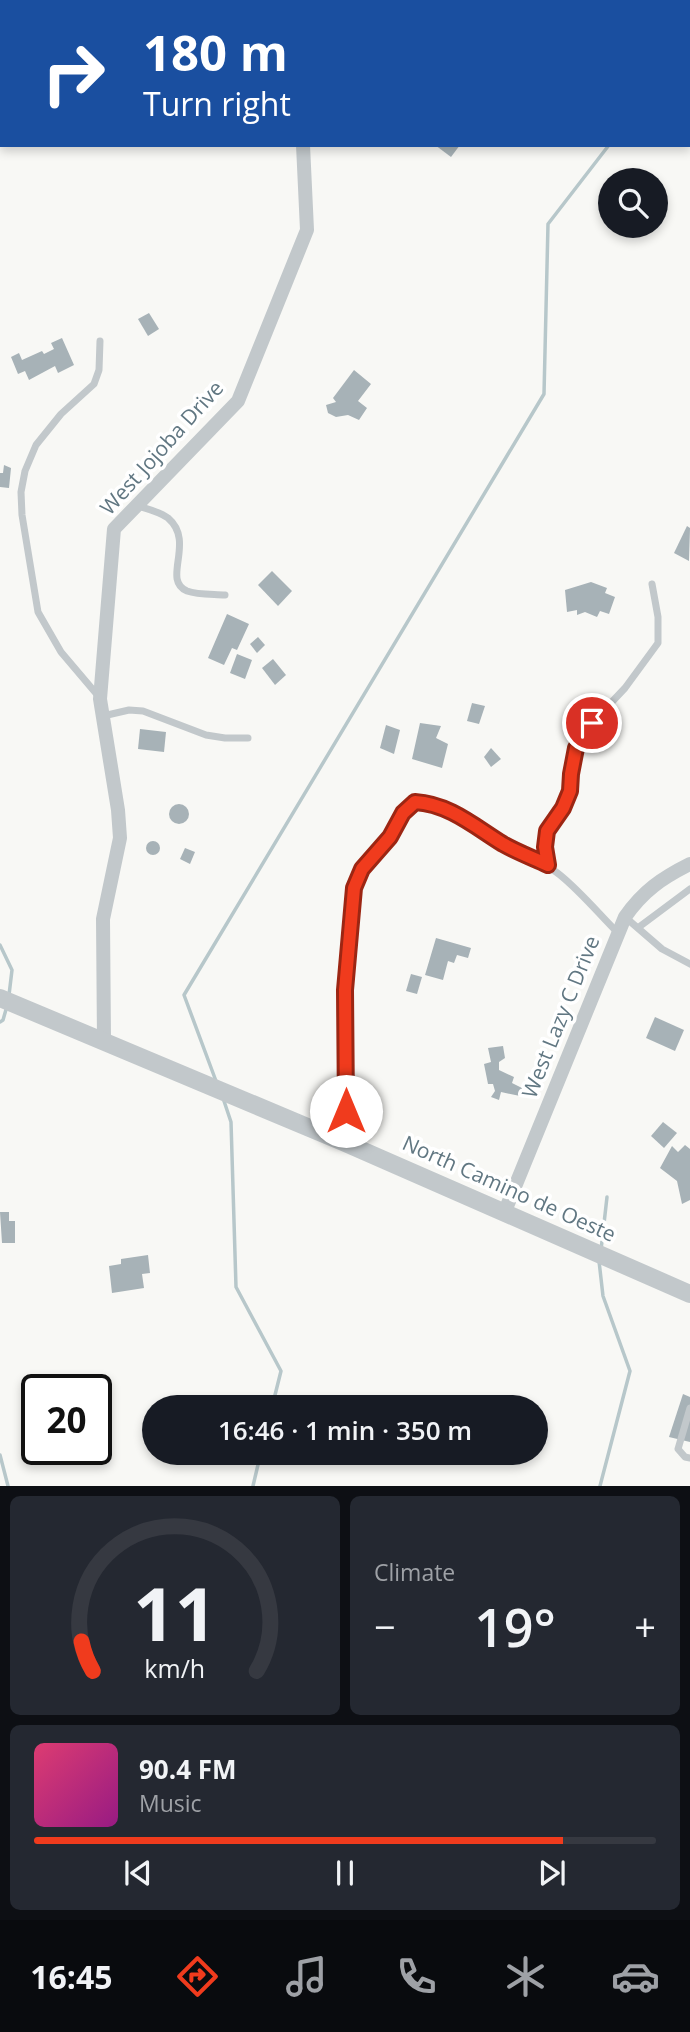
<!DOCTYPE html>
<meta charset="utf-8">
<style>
:root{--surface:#171b24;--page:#242831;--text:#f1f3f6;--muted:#9ea1a6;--line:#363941;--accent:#f03b1d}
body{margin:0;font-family:"Open Sans",sans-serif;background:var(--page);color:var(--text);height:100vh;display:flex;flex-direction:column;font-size:26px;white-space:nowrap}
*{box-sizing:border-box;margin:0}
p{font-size:23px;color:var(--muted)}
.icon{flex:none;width:38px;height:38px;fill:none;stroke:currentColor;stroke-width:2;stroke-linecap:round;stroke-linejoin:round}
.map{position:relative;height:1486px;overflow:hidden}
.drawer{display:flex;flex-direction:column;gap:10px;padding:10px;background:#0d0f14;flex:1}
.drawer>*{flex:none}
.top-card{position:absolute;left:0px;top:0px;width:691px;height:147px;box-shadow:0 4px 10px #0003;background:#1a4fa0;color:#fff;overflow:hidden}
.controls{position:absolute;left:598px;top:168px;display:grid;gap:14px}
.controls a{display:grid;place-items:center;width:70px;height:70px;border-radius:50%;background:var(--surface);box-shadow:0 4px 10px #0003;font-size:35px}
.speed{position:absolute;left:21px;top:1374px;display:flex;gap:14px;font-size:35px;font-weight:700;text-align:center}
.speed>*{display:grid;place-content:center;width:91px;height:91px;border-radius:50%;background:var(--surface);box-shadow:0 4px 10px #0003;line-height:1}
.speed .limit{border:4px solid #111;border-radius:10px;background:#fff;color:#111}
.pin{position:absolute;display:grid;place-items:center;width:60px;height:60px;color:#fff;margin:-30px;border:4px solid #fff;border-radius:50%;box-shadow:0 2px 7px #0007}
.me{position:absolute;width:77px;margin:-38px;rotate:0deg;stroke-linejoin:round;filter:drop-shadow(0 0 5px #0008)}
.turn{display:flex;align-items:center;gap:24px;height:147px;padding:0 28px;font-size:32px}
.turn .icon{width:91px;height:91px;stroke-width:2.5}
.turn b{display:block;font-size:49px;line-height:60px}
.big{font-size:52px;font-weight:600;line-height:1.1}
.drawer .widget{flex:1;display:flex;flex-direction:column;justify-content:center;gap:10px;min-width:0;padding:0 24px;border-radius:10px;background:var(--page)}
.drawer .dial{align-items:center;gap:0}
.dial svg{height:182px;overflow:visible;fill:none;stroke:var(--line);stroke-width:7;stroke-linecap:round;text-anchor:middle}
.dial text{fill:var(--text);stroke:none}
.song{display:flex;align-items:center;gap:21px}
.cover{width:84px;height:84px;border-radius:10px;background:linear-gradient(135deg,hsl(340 70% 55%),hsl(310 70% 35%))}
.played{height:7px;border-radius:4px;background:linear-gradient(90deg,var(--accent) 85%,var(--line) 85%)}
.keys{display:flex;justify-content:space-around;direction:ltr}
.heat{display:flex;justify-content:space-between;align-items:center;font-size:38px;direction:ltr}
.drawer .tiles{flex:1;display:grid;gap:10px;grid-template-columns:1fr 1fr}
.widget:last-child{grid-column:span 2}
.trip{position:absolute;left:142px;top:1395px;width:406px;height:70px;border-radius:35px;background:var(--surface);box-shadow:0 4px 10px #0003;font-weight:600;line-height:70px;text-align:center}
.tabs{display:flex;height:112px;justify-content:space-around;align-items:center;background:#090b0e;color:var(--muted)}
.tabs .icon{width:49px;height:49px}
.tabs .on{color:var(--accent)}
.tabs b{font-size:32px;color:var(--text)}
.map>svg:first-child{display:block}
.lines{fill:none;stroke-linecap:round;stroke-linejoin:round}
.stream{stroke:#b7c7ca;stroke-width:3.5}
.building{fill:#a7b2b7}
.service{stroke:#c2c8cb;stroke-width:7}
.minor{stroke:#c2c8cb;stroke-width:14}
.tertiary{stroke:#c2c8cb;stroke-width:18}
.route-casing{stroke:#9c2613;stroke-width:18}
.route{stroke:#f03b1d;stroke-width:12}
.labels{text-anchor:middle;stroke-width:7;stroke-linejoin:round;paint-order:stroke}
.street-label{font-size:21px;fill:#617782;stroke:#fff}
</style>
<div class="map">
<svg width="690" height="1486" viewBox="0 0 690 1486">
<rect width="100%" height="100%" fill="#f8f8f5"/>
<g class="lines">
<!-- stream -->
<g class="stream">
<polyline points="654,0 654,2"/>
<polyline points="0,945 12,970 9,995"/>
<polyline points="0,1022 3,1020 7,1006"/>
<polyline points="216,1081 184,995 544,394 548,224 609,145"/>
<polyline points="223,1098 231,1122 236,1287 281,1371 272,1407"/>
<polyline points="601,1250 607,1197"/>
<polyline points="599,1261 603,1296 630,1371 600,1486"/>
<polyline points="0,1455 8,1486"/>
<polyline points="253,1486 261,1452"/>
</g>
</g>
<!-- building -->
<g class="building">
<polygon points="435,145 460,145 451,157"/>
<polygon points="149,313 159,329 148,336 138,319"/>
<polygon points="62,338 74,365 58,373 55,366 29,380 25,371 18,374 11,357 19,353 22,360 42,351 44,354 54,349 51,343"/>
<polygon points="354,370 371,384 358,401 367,408 359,420 348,415 336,417 328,413 326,405 336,402 333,398"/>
<polygon points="4,465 11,468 9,488 0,487 0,473 3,473"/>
<polygon points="687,526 690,528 689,561 674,553"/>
<polygon points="272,571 292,591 278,606 258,585"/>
<polygon points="591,582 607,588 605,593 615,597 609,614 600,611 597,617 585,612 577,615 577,610 567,612 565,590"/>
<polygon points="227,614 249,624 237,650 232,648 224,665 208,658"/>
<polygon points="258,637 265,645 257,653 250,644"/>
<polygon points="237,654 252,660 245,679 230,673"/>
<polygon points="273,659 286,675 275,685 262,668"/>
<polygon points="472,703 485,706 479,724 467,721"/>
<polygon points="420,723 441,726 436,738 448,744 442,768 412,759"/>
<polygon points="386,725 400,730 394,754 380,748"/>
<polygon points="140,729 166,732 164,752 138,749"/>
<polygon points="491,748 501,759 491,767 484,757"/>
<circle cx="179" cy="814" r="10"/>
<circle cx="153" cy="848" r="7"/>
<polygon points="185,848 195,852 190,864 180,859"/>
<polygon points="436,938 471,948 468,958 457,955 454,963 448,961 443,980 425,975"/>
<polygon points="411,974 422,977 417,994 406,991"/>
<polygon points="655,1017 684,1030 675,1051 646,1038"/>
<polygon points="503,1046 505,1058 499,1062 499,1070 514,1077 512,1083 522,1088 520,1096 501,1092 499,1100 491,1097 495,1091 493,1084 488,1084 484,1064 491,1062 488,1048"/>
<polygon points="663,1122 677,1133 664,1148 651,1136"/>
<polygon points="685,1145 690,1149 690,1200 682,1204 677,1181 660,1168 672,1146 678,1152"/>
<polygon points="0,1212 9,1212 9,1221 15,1221 15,1243 2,1243"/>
<polygon points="148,1255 150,1273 142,1274 144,1288 112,1293 109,1266 121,1264 121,1259"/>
<polygon points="683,1394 690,1397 690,1442 669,1437"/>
</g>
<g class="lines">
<!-- service -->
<g class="service">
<path d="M138,506c10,3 22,6 30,12 28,24 -7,62 19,73 11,4 27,3 38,4"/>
<polyline points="100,698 61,652 38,612 22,515 21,492 25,471 36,445 61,414 94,384 99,370 100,341"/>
<polyline points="103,716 129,710 143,711 206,735 225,738 248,738"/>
<polyline points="548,865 545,847 546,831 563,808 571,791 571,774 576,748 592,723 625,688 658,643 658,617 652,584"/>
<polyline points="625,917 662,949 690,964"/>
<polyline points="639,927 690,889"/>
<path d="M343,1139l3,-28 -1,-121 9,-102 8,-19 28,-32 13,-24 12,-11c38,2 60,27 92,44 18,9 37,16 53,29 21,17 39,39 58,58"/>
<polyline points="690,1408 678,1449 685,1457 690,1458"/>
</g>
<!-- minor -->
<g class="minor">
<polyline points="281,0 281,2"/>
<polyline points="104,1041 103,919 120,838 118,810 100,699 114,529 238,401 307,230 303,145"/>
<path d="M505,1211l120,-294c18,-26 37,-39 65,-53"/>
</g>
<!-- tertiary -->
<polyline class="tertiary" points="0,998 343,1142 690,1294"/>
</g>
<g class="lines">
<!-- route casing -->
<g class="route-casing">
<path id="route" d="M346,1111l-1,-121 9,-102 8,-19 28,-32 13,-24 12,-11c34,2 59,24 88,42 14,8 30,14 45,21l-3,-18 2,-16 16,-23 7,-17 1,-17 5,-26 16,-25"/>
</g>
<!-- route -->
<use href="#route" class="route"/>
</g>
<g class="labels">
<!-- street labels -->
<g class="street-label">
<text transform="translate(162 448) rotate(-48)" y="7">West Jojoba Drive</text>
<text transform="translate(561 1017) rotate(-68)" y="7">West Lazy C Drive</text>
<text transform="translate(509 1189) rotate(24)" y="7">North Camino de Oeste</text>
</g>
</g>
</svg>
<div class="controls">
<a><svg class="icon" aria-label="search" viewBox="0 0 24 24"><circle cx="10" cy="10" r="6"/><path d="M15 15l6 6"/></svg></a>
</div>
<div class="speed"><div class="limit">20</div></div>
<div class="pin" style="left:592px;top:723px;background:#d93025"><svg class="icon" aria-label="arrive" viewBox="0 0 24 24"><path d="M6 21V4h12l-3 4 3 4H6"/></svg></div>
<svg class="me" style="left:346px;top:1111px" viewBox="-20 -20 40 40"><circle r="19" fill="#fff"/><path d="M0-13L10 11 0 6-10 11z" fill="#f03b1d"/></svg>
<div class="trip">16:46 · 1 min · 350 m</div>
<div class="top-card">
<div class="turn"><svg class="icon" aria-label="right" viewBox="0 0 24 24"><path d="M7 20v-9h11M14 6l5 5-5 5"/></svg><div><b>180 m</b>Turn right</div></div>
</div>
</div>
<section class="drawer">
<div class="tiles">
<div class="widget dial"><svg viewBox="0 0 100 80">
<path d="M14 69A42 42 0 1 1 86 69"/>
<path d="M14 69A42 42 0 0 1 9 56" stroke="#f03b1d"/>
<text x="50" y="56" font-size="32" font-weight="700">11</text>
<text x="50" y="72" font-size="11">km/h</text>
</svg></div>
<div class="widget"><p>Climate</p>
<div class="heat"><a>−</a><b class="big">19°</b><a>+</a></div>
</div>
<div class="widget">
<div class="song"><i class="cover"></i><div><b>90.4 FM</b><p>Music</p></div></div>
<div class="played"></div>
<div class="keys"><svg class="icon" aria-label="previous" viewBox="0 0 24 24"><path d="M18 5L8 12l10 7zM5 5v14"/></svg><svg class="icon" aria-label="pause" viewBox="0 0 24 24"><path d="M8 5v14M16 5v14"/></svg><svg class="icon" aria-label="next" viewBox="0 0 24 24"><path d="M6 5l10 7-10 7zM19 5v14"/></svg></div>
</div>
</div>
</section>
<nav class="tabs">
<b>16:45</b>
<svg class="icon on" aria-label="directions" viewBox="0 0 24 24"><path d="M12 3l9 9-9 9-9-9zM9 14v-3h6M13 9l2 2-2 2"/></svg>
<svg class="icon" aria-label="music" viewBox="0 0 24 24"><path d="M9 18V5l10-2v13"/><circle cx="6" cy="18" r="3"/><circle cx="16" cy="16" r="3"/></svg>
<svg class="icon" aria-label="phone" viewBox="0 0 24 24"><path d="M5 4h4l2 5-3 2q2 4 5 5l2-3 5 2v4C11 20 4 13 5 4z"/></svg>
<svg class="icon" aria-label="climate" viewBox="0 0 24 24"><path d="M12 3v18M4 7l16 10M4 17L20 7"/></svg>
<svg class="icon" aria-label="car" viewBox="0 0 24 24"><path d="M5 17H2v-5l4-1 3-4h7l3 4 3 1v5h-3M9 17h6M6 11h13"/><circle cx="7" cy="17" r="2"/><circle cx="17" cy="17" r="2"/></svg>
</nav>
